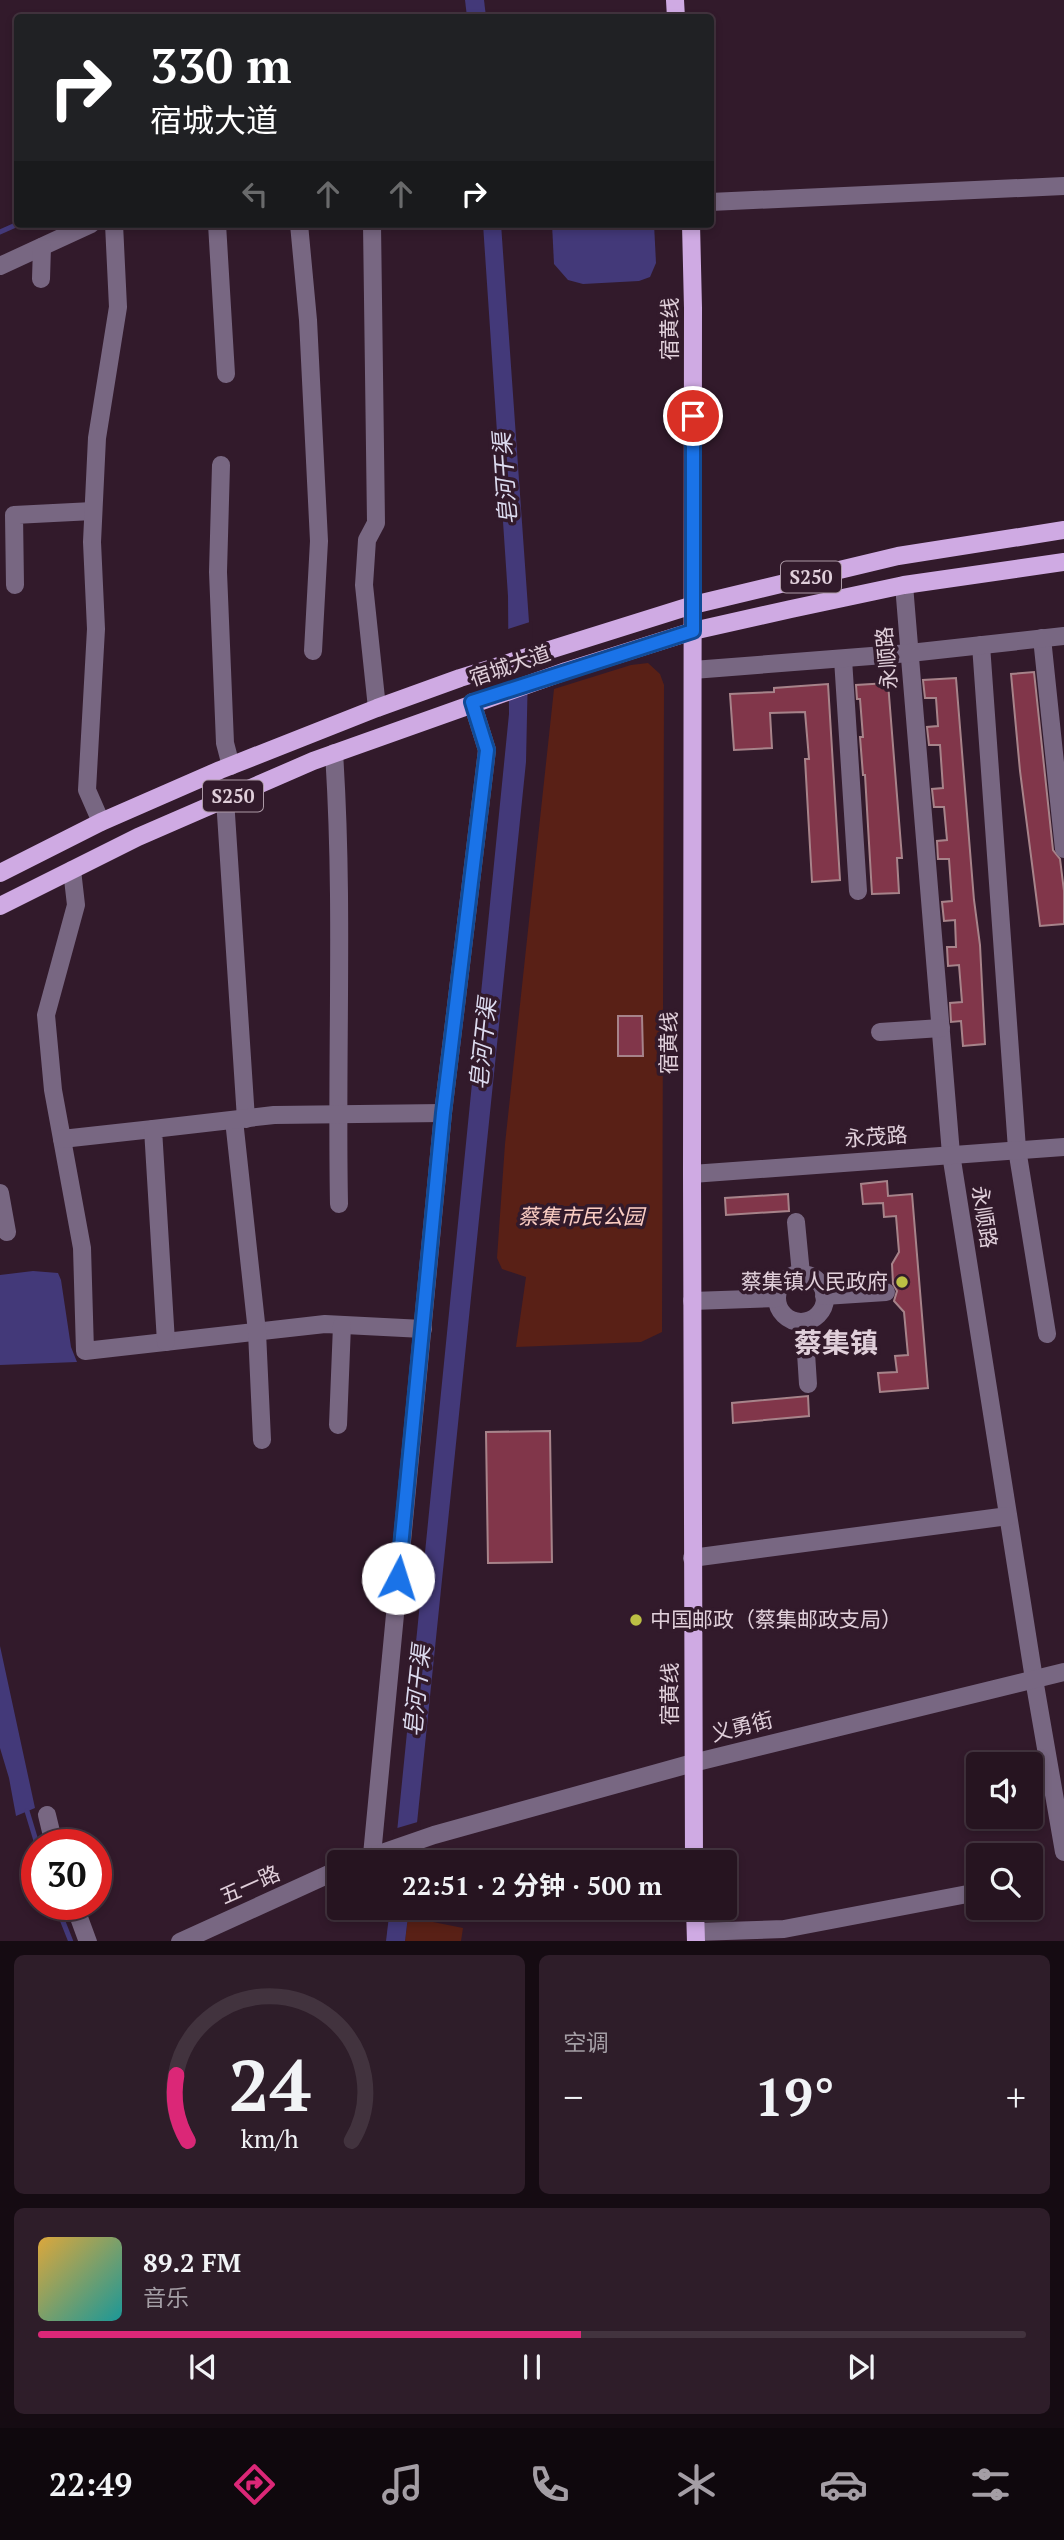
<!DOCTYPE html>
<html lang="zh">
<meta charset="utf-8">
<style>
:root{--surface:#261420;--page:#2e1d29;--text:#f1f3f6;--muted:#a49ea5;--line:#42333e;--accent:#db2777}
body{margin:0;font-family:"PT Serif","Noto Sans SC",serif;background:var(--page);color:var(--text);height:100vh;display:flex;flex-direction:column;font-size:26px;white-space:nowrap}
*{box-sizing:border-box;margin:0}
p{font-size:23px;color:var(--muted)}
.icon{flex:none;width:38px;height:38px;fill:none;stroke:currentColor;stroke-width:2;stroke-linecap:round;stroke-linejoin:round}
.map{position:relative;height:1941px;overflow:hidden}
.details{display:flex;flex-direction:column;gap:14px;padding:14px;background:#150b12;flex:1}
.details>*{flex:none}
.hud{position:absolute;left:14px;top:14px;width:700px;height:214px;border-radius:7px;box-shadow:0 4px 10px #0003,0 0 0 2px var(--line);background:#202124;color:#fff;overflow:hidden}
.controls{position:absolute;left:966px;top:1752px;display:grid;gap:14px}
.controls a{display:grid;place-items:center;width:77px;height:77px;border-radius:7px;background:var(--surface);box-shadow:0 4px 10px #0003,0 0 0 2px var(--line);font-size:35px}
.speed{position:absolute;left:21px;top:1829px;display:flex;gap:14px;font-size:35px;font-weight:700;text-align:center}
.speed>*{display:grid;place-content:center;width:91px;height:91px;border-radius:50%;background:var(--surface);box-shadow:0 4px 10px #0003,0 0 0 2px var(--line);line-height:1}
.speed .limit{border:10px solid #d22;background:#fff;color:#111}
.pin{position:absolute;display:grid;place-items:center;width:60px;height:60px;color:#fff;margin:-30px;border:4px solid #fff;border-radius:50%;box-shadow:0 2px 7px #0007}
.me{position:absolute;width:77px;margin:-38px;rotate:5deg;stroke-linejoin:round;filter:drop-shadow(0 0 5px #0008)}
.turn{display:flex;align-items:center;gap:24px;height:147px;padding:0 21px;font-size:32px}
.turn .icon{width:91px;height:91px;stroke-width:2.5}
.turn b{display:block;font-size:49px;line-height:60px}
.lanes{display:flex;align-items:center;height:66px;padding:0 21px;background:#0003;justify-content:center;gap:35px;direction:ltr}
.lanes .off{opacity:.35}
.big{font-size:52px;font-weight:700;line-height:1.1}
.details .tile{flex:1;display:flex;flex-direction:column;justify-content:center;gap:10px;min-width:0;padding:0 24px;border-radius:10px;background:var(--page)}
.details .dial{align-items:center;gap:0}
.dial svg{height:182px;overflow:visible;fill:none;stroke:var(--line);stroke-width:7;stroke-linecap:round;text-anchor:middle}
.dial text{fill:var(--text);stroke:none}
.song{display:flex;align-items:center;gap:21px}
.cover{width:84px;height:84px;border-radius:10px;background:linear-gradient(135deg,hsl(40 70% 55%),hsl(180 70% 35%))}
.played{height:7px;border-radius:4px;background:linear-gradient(90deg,var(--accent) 55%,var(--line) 55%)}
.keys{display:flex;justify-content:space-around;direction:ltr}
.heat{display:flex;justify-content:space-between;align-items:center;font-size:38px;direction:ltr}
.details .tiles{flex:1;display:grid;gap:14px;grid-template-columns:1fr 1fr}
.tile:last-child{grid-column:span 2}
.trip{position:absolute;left:327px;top:1850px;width:410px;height:70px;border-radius:7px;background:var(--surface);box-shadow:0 4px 10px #0003,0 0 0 2px var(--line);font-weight:700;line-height:70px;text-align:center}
.tab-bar{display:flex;height:112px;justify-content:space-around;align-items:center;background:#0f080d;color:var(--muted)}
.tab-bar .icon{width:49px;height:49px}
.tab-bar .on{color:var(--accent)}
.tab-bar b{font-size:32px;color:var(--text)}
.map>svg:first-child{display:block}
.green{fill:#592016}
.water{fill:#433979}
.pier{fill:#321a2b}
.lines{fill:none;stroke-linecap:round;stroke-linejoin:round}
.stream{stroke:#433979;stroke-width:5}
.building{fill:#81364a;stroke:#a7838a;stroke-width:2}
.minor{stroke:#786782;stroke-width:18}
.major{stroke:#cfaae3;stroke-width:18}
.route-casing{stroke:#114b97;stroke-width:18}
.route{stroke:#1a73e8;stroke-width:12}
.poi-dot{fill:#bcbf44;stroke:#321a2b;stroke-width:2.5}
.labels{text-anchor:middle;stroke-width:7;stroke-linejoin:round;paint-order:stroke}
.shield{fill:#321a2b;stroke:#ac99a6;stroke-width:2}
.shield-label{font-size:19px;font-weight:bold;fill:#e0cfda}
.street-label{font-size:21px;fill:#e0cfda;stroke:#321a2b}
.park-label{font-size:21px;font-style:italic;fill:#fbcdc3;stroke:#321a2b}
.poi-label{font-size:21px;fill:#e0cfda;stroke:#321a2b;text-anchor:end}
.water-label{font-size:23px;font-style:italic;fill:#dcdbef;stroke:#321a2b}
.district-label{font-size:28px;font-weight:bold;fill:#e0cfda;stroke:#321a2b}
</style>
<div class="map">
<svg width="1064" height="1942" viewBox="0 0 1064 1942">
<rect width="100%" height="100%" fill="#321a2b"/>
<!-- green -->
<g class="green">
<polygon points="648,663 660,674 664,685 662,1332 641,1342 516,1347 526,1277 502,1269 497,1258 505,1144 554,689 631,665"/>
<polygon points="408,1917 463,1928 461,1941 405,1941"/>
</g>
<!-- water -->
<g class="water">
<polygon points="465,0 484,0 486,17 467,17"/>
<polygon points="483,224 501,224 529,622 526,762 413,1862 394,1862 509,714 508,596"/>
<polygon points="552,224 654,224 656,263 650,277 639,281 583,284 568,280 554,264"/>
<polygon points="33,1271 58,1273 61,1280 71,1347 77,1362 0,1365 0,1275"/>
<polygon points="0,1646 35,1808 16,1816 9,1778 0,1748"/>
<polygon points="390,1908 409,1908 405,1941 386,1941"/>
</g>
<!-- pier -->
<g class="pier">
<polygon points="533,621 531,692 505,700 505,630"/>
<polygon points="421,1821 417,1855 390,1862 394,1829"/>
</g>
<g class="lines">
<!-- stream -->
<g class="stream">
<polyline points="0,232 18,224"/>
<polyline points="27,1811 37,1844"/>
<polyline points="56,1904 71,1942"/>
</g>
</g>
<!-- building -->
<g class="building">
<polygon points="1034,672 1053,850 1060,859 1064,891 1064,924 1040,926 1020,771 1011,674"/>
<polygon points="956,678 974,900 980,945 985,1044 963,1046 961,1021 951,1022 950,1003 962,1002 959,965 948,966 947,947 956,947 955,920 944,921 942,902 952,901 949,859 938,859 937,841 947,840 944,807 934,807 932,789 943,788 940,745 929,745 927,727 938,726 936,698 925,698 923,680"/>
<polygon points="888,683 902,858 897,858 899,893 872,894 865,775 863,775 860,737 863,737 860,699 857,699 856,685"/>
<polygon points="828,684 840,880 812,882 805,759 809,759 805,712 770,713 772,748 734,750 730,694 774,692 774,688"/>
<polygon points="618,1016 642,1016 643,1056 618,1056"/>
<polygon points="887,1181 888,1196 912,1194 928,1388 880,1392 878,1373 897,1372 895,1356 908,1355 904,1312 894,1301 897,1291 893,1284 892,1264 899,1252 896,1216 884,1217 883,1203 863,1204 861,1184"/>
<polygon points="788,1194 789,1211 726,1215 725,1198"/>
<polygon points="808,1396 809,1416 733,1423 732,1403"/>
<polygon points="550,1431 552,1562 488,1563 486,1432"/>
</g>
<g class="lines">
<!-- minor -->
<g class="minor">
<polyline points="710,202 1064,186"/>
<polyline points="217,224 226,374"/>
<polyline points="299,224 308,320 319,541 313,651"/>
<polyline points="372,224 376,523 367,540 364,585 377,708"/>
<polyline points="0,266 91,224"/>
<polyline points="41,279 42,247"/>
<polyline points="221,465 218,572 225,743 231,766"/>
<polyline points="15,585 14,515 93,511"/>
<polyline points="904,585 951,1154 1034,1679 1064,1852"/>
<polyline points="1042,638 1064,849"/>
<polyline points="981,645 1017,1149 1047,1334"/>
<polyline points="843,659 858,891"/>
<polyline points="693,670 910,653 1064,636"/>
<path d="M334,753c10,150 2,301 5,451"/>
<polyline points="225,799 246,1119"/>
<polyline points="101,822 87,790 96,629 92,542 97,438 118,307 114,224"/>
<polyline points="72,870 76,905 46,1015 53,1090 82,1248 85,1351 325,1324 423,1329"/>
<polyline points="880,1032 941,1028"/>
<polyline points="234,1120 257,1332 262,1440"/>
<polyline points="62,1139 153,1129"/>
<polyline points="692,1174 1064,1147"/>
<polyline points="0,1193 7,1232"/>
<polyline points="796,1222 801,1274"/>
<circle cx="801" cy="1298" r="24"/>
<polyline points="824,1296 886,1292"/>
<polyline points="692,1301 777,1298"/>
<polyline points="804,1322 808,1384"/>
<polyline points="166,1342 153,1129 274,1115 443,1113"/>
<polyline points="338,1425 342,1325"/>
<polyline points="692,1558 1008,1516"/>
<polyline points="47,1815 54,1844"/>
<polyline points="372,1855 443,1113 487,750 472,702"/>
<polyline points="356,1862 434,1835 693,1763 1064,1672"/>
<polyline points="74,1904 88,1942"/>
<polyline points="696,1932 784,1929 978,1892"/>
<polyline points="180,1942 340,1869"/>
</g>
<!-- major -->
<g class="major">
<polyline points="675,0 676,18"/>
<polyline points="691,224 693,308 692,1174 694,1862"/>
<polyline points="0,873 101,822 220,770 377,708 460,678 693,605 898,556 1064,530"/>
<polyline points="0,906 138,837 313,761 566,671 693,631 791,609 904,585 1064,562"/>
<polyline points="695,1908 696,1942"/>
</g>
</g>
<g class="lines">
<!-- route casing -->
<g class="route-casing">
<polyline id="route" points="398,1578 443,1113 487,750 472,702 693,631 693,416"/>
</g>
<!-- route -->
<use href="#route" class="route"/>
</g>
<!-- markers -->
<g class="poi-dot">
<circle cx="902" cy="1282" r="7"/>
<circle cx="636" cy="1620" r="7"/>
</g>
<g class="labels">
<!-- shield labels -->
<g class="shield">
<rect x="781" y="561.5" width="60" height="31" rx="5"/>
<rect x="203" y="780.5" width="60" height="31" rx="5"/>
</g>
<g class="shield-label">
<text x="811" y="584">S250</text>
<text x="233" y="803">S250</text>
</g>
<!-- street labels -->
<g class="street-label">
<text transform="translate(670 329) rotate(-90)" y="7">宿黄线</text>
<text transform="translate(887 658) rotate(-95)" y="7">永顺路</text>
<text transform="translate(510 666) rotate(-19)" y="7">宿城大道</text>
<text transform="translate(669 1043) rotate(-90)" y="7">宿黄线</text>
<text transform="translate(876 1137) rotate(-4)" y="7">永茂路</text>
<text transform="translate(984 1217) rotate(81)" y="7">永顺路</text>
<text transform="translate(670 1694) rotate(-90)" y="7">宿黄线</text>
<text transform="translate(742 1727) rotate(-14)" y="7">义勇街</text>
<text transform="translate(250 1885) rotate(-24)" y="7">五一路</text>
</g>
<!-- park labels -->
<g class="park-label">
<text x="581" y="1224">蔡集市民公园</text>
</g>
<!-- poi labels -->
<g class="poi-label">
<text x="888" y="1289">蔡集镇人民政府</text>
<text x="650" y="1627" text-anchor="start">中国邮政（蔡集邮政支局）</text>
</g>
<!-- water labels -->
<g class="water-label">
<text transform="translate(505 479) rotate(-94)" y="8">皂河干渠</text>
<text transform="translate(483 1044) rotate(-84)" y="8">皂河干渠</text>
<text transform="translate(417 1691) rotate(-84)" y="8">皂河干渠</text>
</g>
<!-- district labels -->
<g class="district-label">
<text x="836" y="1353">蔡集镇</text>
</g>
</g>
</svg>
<div class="controls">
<a><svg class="icon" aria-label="sound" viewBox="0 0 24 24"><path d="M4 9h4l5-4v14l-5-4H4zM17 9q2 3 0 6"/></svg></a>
<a><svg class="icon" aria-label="search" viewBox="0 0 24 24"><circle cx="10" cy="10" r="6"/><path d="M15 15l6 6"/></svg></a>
</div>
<div class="speed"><div class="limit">30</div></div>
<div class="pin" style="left:693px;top:416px;background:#d93025"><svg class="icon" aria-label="arrive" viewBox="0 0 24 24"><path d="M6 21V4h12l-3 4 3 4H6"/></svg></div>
<svg class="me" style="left:398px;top:1578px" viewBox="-20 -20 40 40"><circle r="19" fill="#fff"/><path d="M0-13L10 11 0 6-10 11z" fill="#1a73e8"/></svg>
<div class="trip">22:51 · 2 分钟 · 500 m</div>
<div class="hud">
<div class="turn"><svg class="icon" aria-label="right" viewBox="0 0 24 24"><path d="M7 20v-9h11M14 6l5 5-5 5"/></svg><div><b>330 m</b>宿城大道</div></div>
<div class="lanes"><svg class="icon off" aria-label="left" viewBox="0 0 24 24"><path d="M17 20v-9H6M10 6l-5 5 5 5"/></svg><svg class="icon off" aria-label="ahead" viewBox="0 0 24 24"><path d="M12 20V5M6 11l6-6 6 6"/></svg><svg class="icon off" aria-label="ahead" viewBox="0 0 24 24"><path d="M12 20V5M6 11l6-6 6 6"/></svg><svg class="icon" aria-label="right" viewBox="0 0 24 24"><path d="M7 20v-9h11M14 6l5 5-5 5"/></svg></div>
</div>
</div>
<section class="details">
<div class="tiles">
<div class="tile dial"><svg viewBox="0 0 100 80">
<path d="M14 69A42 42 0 1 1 86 69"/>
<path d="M14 69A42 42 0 0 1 9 40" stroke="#db2777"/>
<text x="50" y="56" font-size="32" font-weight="700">24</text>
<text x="50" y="72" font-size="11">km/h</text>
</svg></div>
<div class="tile"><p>空调</p>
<div class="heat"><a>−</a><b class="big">19°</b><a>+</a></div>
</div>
<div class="tile">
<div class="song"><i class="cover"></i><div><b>89.2 FM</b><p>音乐</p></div></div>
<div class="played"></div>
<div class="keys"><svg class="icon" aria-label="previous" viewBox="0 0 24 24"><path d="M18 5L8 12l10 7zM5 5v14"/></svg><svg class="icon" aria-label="pause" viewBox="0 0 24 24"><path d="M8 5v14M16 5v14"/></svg><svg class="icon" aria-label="next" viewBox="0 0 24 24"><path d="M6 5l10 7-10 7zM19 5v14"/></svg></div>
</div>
</div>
</section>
<nav class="tab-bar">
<b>22:49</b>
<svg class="icon on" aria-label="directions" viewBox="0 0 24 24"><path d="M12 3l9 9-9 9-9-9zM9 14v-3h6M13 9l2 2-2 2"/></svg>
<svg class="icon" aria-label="music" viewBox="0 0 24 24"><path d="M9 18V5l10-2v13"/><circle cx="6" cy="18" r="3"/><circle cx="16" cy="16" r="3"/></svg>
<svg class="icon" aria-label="phone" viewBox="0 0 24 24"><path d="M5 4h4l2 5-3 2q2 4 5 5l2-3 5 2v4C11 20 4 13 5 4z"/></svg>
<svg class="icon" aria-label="climate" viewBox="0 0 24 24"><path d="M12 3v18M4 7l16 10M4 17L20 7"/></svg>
<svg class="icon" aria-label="car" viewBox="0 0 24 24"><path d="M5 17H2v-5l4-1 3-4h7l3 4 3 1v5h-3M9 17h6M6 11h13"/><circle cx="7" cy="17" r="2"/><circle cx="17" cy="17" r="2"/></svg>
<svg class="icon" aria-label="filters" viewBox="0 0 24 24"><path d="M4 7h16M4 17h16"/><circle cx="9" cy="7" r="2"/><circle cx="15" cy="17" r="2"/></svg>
</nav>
